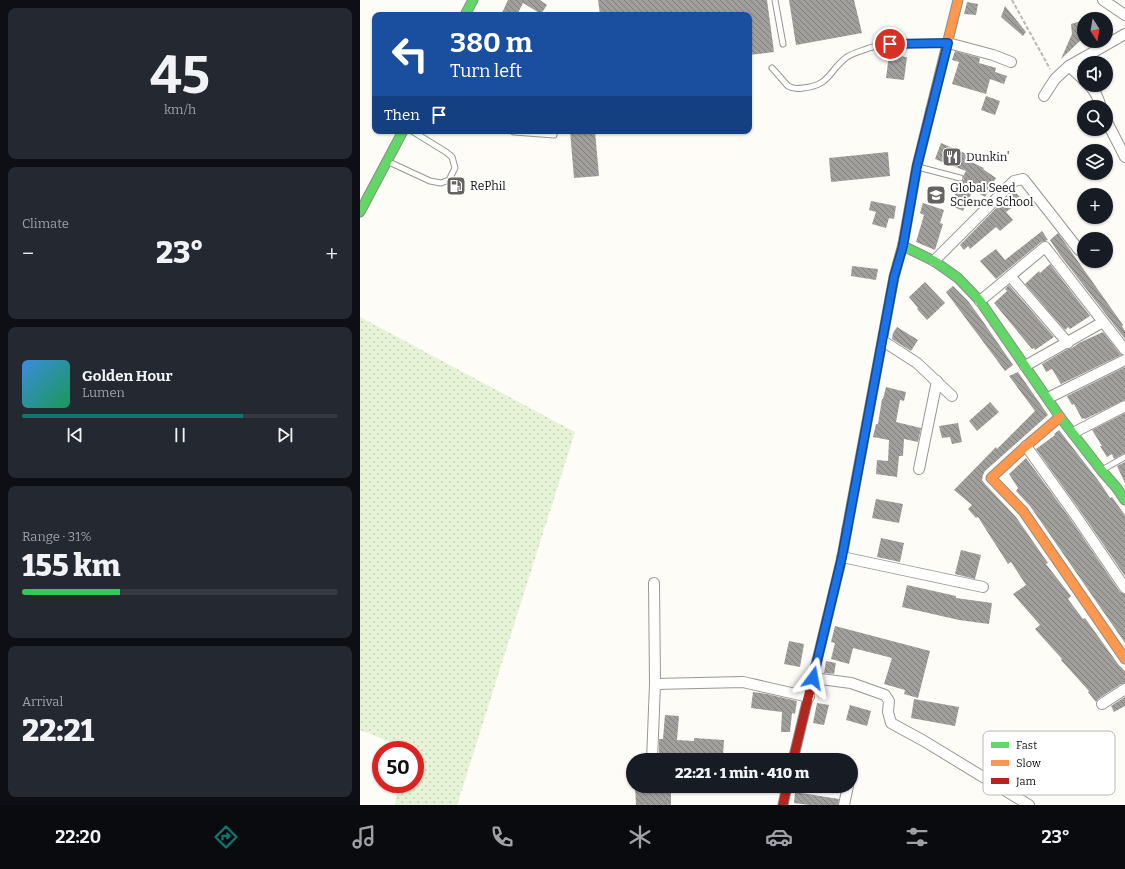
<!DOCTYPE html>
<meta charset="utf-8">
<style>
:root{--surface:#171b24;--page:#242831;--text:#f1f3f6;--muted:#9ea1a6;--line:#363941;--accent:#0f766e}
body{margin:0;font-family:Bitter,serif;background:var(--page);color:var(--text);height:100vh;display:flex;flex-direction:column;font-size:15px;white-space:nowrap}
*{box-sizing:border-box;margin:0}
p{font-size:13px;color:var(--muted)}
.icon{flex:none;width:22px;height:22px;fill:none;stroke:currentColor;stroke-width:2;stroke-linecap:round;stroke-linejoin:round}
.map{position:relative;flex:1;overflow:hidden}
.side{display:flex;flex-direction:column;gap:8px;padding:8px;background:#0d0f14;width:360px}
.side>*{flex:none}
.guide{position:absolute;left:12px;top:12px;width:380px;height:122px;border-radius:8px;box-shadow:0 1px 3px #0004;background:#1a4fa0;color:#fff;overflow:hidden}
.needle{width:26px;rotate:169deg}
.tools{position:absolute;left:717px;top:12px;display:grid;gap:8px}
.tools a{display:grid;place-items:center;width:36px;height:36px;border-radius:50%;background:var(--surface);box-shadow:0 1px 3px #0004;font-size:20px}
.speed{position:absolute;left:12px;top:741px;display:flex;gap:8px;font-size:20px;font-weight:700;text-align:center}
.speed>*{display:grid;place-content:center;width:52px;height:52px;border-radius:50%;background:var(--surface);box-shadow:0 1px 3px #0004;line-height:1}
.speed .limit{border:6px solid #d22;background:#fff;color:#111}
.pin{position:absolute;display:grid;place-items:center;width:34px;height:34px;color:#fff;margin:-17px;border:2px solid #fff;border-radius:50%;box-shadow:0 1px 4px #0007}
.me{position:absolute;width:44px;margin:-22px;rotate:13deg;stroke-linejoin:round;filter:drop-shadow(0 0 3px #0008)}
.turn{display:flex;align-items:center;gap:14px;height:84px;padding:0 12px;font-size:18px}
.turn .icon{width:52px;height:52px;stroke-width:2.5}
.turn b{display:block;font-size:28px;line-height:34px}
.then{display:flex;align-items:center;height:38px;padding:0 12px;background:#0003;gap:8px;font-size:15px}
.big{font-size:30px;font-weight:800;line-height:1.1}
.side .card{flex:1;display:flex;flex-direction:column;justify-content:center;gap:6px;min-width:0;padding:0 14px;border-radius:8px;background:var(--page)}
.side .dial{align-items:center;gap:0}
.dial b{font-size:52px;line-height:1}
.song{display:flex;align-items:center;gap:12px}
.cover{width:48px;height:48px;border-radius:6px;background:linear-gradient(135deg,hsl(210 70% 55%),hsl(150 70% 35%))}
.played{height:4px;border-radius:2px;background:linear-gradient(90deg,var(--accent) 70%,var(--line) 70%)}
.keys{display:flex;justify-content:space-around;direction:ltr}
.heat{display:flex;justify-content:space-between;align-items:center;font-size:22px;direction:ltr}
.charge{height:6px;border-radius:3px;background:linear-gradient(90deg,#34c759 31%,var(--line) 0)}
.trip{position:absolute;left:266px;top:753px;width:232px;height:40px;border-radius:20px;background:var(--surface);box-shadow:0 1px 3px #0004;font-weight:800;line-height:40px;text-align:center}
.menu{display:flex;height:64px;justify-content:space-around;align-items:center;background:#090b0e;color:var(--muted)}
.menu .icon{width:28px;height:28px}
.menu .selected{color:var(--accent)}
.menu b{font-size:18px;color:var(--text)}
main{display:flex;flex:1;min-height:0}
.map>svg:first-child{display:block}
.grass{fill:url(#grass-dots)}
.building{fill:url(#building-back-hatch)}
.lines{fill:none;stroke-linecap:round;stroke-linejoin:round}
.lane-casing{stroke:#979795;stroke-width:7}
.street-casing{stroke:#979795;stroke-width:12}
.fast-casing{stroke:#8e8d8b;stroke-width:11}
.slow-casing{stroke:#8e8d8b;stroke-width:11}
.jam-casing{stroke:#8e8d8b;stroke-width:11}
.path{stroke:#b9b9b8;stroke-width:2;stroke-dasharray:4 2;stroke-linecap:butt}
.lane{stroke:#fffffe;stroke-width:5}
.street{stroke:#fffffe;stroke-width:10}
.fast{stroke:#63d668;stroke-width:9}
.slow{stroke:#ff974d;stroke-width:9}
.jam{stroke:#b3261e;stroke-width:9}
.route-casing{stroke:#114b97;stroke-width:10}
.route{stroke:#1a73e8;stroke-width:7}
.labels{text-anchor:middle;stroke-width:4;stroke-linejoin:round;paint-order:stroke}
.poi-label{font-size:12px;fill:#111;stroke:#fff;text-anchor:start}
.key{fill:#fff;stroke:#b8b8b8;stroke-width:1}
.key-label{font-size:11px;fill:#111}
</style>
<main>
<section class="side">
<div class="card dial"><b>45</b><p>km/h</p></div>
<div class="card"><p>Climate</p>
<div class="heat"><a>−</a><b class="big">23°</b><a>+</a></div>
</div>
<div class="card">
<div class="song"><i class="cover"></i><div><b>Golden Hour</b><p>Lumen</p></div></div>
<div class="played"></div>
<div class="keys"><svg class="icon" aria-label="previous" viewBox="0 0 24 24"><path d="M18 5L8 12l10 7zM5 5v14"/></svg><svg class="icon" aria-label="pause" viewBox="0 0 24 24"><path d="M8 5v14M16 5v14"/></svg><svg class="icon" aria-label="next" viewBox="0 0 24 24"><path d="M6 5l10 7-10 7zM19 5v14"/></svg></div>
</div>
<div class="card"><p>Range · 31%</p><b class="big">155 km</b><div class="charge"></div></div>
<div class="card"><p>Arrival</p><b class="big">22:21</b></div>
</section>
<div class="map">
<svg width="765" height="805" viewBox="0 0 765 805">
<defs>
<pattern id="grass-dots" width="8" height="8" patternUnits="userSpaceOnUse"><rect width="8" height="8" fill="#e7f3d7"/><path d="M2 2h.1M6 6h.1" fill="none" stroke="#c5cfb8" stroke-width="1.8" stroke-linecap="round"/></pattern>
<pattern id="building-back-hatch" width="6" height="6" patternUnits="userSpaceOnUse"><rect width="6" height="6" fill="#a19f9c"/><path d="M-1 5l2 2M0 0l6 6M5-1l2 2" fill="none" stroke="#82807e"/></pattern>
</defs>
<rect width="100%" height="100%" fill="#fdfcf7"/>
<!-- grass -->
<polygon class="grass" points="0,317 215,432 97,805 35,805 38,784 55,784 55,750 42,750 43,747 0,730"/>
<!-- building -->
<g class="building">
<polygon points="148,0 180,0 187,5 181,14 163,3 157,15 141,15"/>
<polygon points="238,0 407,0 414,52 389,55 389,15 240,15"/>
<polygon points="429,0 494,0 502,33 436,45"/>
<polygon points="607,2 618,4 616,15 604,14"/>
<polygon points="645,6 666,32 663,36 641,17"/>
<polygon points="724,20 724,39 721,40 701,59 712,34 711,24"/>
<polygon points="595,51 620,58 619,63 636,68 635,72 647,76 644,84 630,79 626,94 592,84 599,62 592,60"/>
<polygon points="529,55 547,57 544,80 526,78"/>
<polygon points="626,96 640,101 635,115 621,110"/>
<polygon points="210,131 235,131 239,176 214,178"/>
<polygon points="581,143 609,155 607,160 624,168 623,169 636,178 625,197 613,190 603,211 590,205 601,182 604,179 603,176 606,171 575,159"/>
<polygon points="528,152 530,176 471,182 469,158"/>
<polygon points="654,190 662,200 646,212 653,220 640,231 636,227 610,249 608,246 604,250 600,245"/>
<polygon points="511,201 536,206 534,219 529,218 526,228 512,224 516,212 509,210"/>
<polygon points="563,203 584,210 580,223 583,224 575,250 556,242 564,215 560,213"/>
<polygon points="682,231 688,240 681,242 636,279 620,261 636,249 645,260"/>
<polygon points="698,233 763,325 762,326 765,331 765,339 700,255 690,240"/>
<polygon points="690,264 730,316 710,329 708,327 705,330 665,284 679,271 680,273"/>
<polygon points="492,266 518,269 516,280 491,276"/>
<polygon points="565,282 585,303 567,320 557,309 558,308 549,297"/>
<polygon points="649,285 694,337 675,350 674,348 672,349 634,303 647,291 645,289"/>
<polygon points="593,286 608,301 622,320 653,365 645,371 586,292"/>
<polygon points="537,327 558,340 551,351 532,339 533,333"/>
<polygon points="743,332 761,355 701,384 692,369 686,372 682,364 708,349 712,348 719,343"/>
<polygon points="765,367 765,400 725,419 724,418 722,419 714,404 712,405 707,396"/>
<polygon points="658,372 688,415 625,471 623,475 622,480 625,484 656,517 688,563 686,564 711,596 708,599 723,619 725,618 758,664 765,671 765,683 761,684 738,699 736,702 728,692 729,691 701,660 702,659 675,629 680,625 653,594 666,585 651,562 648,564 618,517 616,518 608,509 612,505 594,490 636,447 637,449 675,411 649,376"/>
<polygon points="526,387 546,392 544,401 540,400 536,422 561,428 558,442 544,439 543,456 539,456 537,477 516,474 517,460 528,461 529,440 513,437 516,424 518,424 522,399 523,399"/>
<polygon points="630,402 639,412 617,431 609,421"/>
<polygon points="765,413 765,453 754,459 752,454 747,457 740,446 742,446 732,430"/>
<polygon points="598,423 602,442 592,444 590,437 582,438 579,426"/>
<polygon points="699,430 741,484 750,498 752,497 765,515 765,576 719,509 676,449 695,435 694,434"/>
<polygon points="666,458 709,517 760,592 765,594 765,643 670,506 656,491 658,488 649,474"/>
<polygon points="765,462 765,483 757,466"/>
<polygon points="516,499 543,504 539,523 512,518"/>
<polygon points="521,538 544,543 540,562 517,557"/>
<polygon points="601,550 621,555 615,579 595,574"/>
<polygon points="547,585 596,596 596,598 632,603 629,624 599,620 542,607"/>
<polygon points="475,626 570,651 558,698 544,694 545,690 524,684 532,658 493,648 489,664 471,659 475,643 471,642"/>
<polygon points="429,641 444,644 440,667 424,664"/>
<polygon points="466,661 476,663 474,674 464,673"/>
<polygon points="393,692 407,694 437,701 435,714 432,713 430,732 421,732 422,712 391,708"/>
<polygon points="765,697 765,706 754,712 751,706"/>
<polygon points="554,699 599,707 595,726 551,718"/>
<polygon points="457,703 469,705 464,725 453,723"/>
<polygon points="490,705 511,711 507,726 486,720"/>
<polygon points="305,715 319,716 317,740 334,741 334,738 364,740 363,757 324,753 324,755 299,754 299,739 303,739"/>
<polygon points="275,786 311,786 311,805 276,805"/>
<polygon points="435,792 479,799 478,805 449,805 434,803"/>
</g>
<g class="lines">
<!-- lane casing -->
<g class="lane-casing">
<g id="lane">
<polyline points="415,0 423,44"/>
<path d="M412,68c4,4 13,15 16,18 5,3 10,3 15,2 28,-3 25,-17 44,-31 6,-4 15,-6 22,-9 22,-7 54,-4 77,-5"/>
<polyline points="152,131 154,132 194,135"/>
<polyline points="29,162 70,181 81,183 89,180 95,168 92,157 86,152 52,131"/>
<polyline points="558,167 600,178"/>
<polyline points="742,470 765,457"/>
</g>
</g>
<!-- street casing -->
<g class="street-casing">
<g id="street">
<polyline points="743,0 765,15"/>
<polyline points="588,43 633,55 651,62"/>
<polyline points="709,66 724,80"/>
<path d="M729,85c7,7 9,13 12,22"/>
<polyline points="684,96 695,79 709,66 765,34"/>
<polyline points="746,120 765,157"/>
<polyline points="574,261 654,181 663,179 665,181 719,250"/>
<polyline points="650,276 708,343"/>
<polyline points="620,301 685,247 765,350"/>
<polyline points="523,341 557,363 592,396"/>
<polyline points="665,366 743,322"/>
<polyline points="688,398 765,360"/>
<polyline points="713,433 765,406"/>
<polyline points="666,446 714,513 765,588"/>
<polyline points="559,469 577,381"/>
<polyline points="482,557 623,587"/>
<polyline points="294,583 295,684"/>
<polyline points="453,678 491,683 525,695 529,701 528,712 531,723 564,741 669,805"/>
<polyline points="742,704 765,689"/>
<polyline points="292,760 295,684 383,682 449,697"/>
<polyline points="484,805 488,786"/>
</g>
</g>
<!-- fast casing -->
<g class="fast-casing">
<g id="fast">
<polyline points="105,15 113,0"/>
<polyline points="0,212 43,131"/>
<polyline points="543,246 574,261 598,278 620,301 700,417 741,470 756,487 765,500"/>
</g>
</g>
<!-- slow casing -->
<g class="slow-casing">
<g id="slow">
<polyline points="571,109 598,0"/>
<polyline points="700,417 666,446 631,478 663,511 765,659"/>
<polyline points="487,529 534,277 543,244"/>
</g>
</g>
<!-- jam casing -->
<g class="jam-casing">
<g id="jam">
<polyline points="543,244 557,166 571,109"/>
<polyline points="433,760 482,557 487,529"/>
<polyline points="423,805 427,786"/>
</g>
</g>
<!-- path -->
<polyline class="path" points="652,0 690,69"/>
<!-- lane -->
<use href="#lane" class="lane"/>
<!-- street -->
<use href="#street" class="street"/>
<!-- fast -->
<use href="#fast" class="fast"/>
<!-- slow -->
<use href="#slow" class="slow"/>
<!-- jam -->
<use href="#jam" class="jam"/>
</g>
<g class="lines">
<!-- route casing -->
<g class="route-casing">
<polyline id="route" points="453,678 482,557 534,277 543,246 557,166 588,43 530,44"/>
</g>
<!-- route -->
<use href="#route" class="route"/>
</g>
<!-- icons -->
<defs>
<g id="restaurant-square" transform="scale(1)"><rect x="-9" y="-9" width="18" height="18" rx="4" fill="#646362" stroke="#fff"/><path d="M-5-6h1v4h1v-4h1v4h1v-4h1v5L-1.5 .5V6h-2V.5L-5-1ZM5-6V6H3V1.5H1.5Q1.5-4 5-6Z" fill="#fff"/></g>
<g id="fuel-square" transform="scale(1)"><rect x="-9" y="-9" width="18" height="18" rx="4" fill="#646362" stroke="#fff"/><path d="M-5.5-6h7V0h2V4h1.3V-2.5L3-4.5l.8-.8L6-3V5H2.5V1h-1V6h-7ZM-4.2-4.7v3.2H.2V-4.7Z" fill="#fff"/></g>
<g id="school-square" transform="scale(1)"><rect x="-9" y="-9" width="18" height="18" rx="4" fill="#646362" stroke="#fff"/><path d="M0-5L7-2L0 1L-7-2ZM-4 1L0 2.5L4 1V4Q0 6-4 4Z" fill="#fff"/></g>
</defs>
<g fill-rule="evenodd">
<use href="#restaurant-square" x="592" y="157"/>
<use href="#fuel-square" x="96" y="186"/>
<use href="#school-square" x="576" y="195"/>
</g>
<g class="labels">
<!-- poi labels -->
<g class="poi-label">
<text x="606" y="161">Dunkin'</text>
<text x="110" y="190">RePhil</text>
<text x="590" y="192">Global Seed<tspan x="590" dy="14">Science School</tspan></text>
</g>
</g>
<!-- legend -->
<rect x="623" y="731" width="132" height="64" rx="6" class="key"/>
<rect x="631" y="742" width="18" height="6" fill="#63d668"/>
<rect x="631" y="760" width="18" height="6" fill="#ff974d"/>
<rect x="631" y="778" width="18" height="6" fill="#b3261e"/>
<g class="key-label">
<text x="656" y="749">Fast</text>
<text x="656" y="767">Slow</text>
<text x="656" y="785">Jam</text>
</g>
</svg>
<div class="tools">
<a><svg class="needle" viewBox="-14 -14 28 28"><path d="M0-13l5 13h-10z" fill="#e53935"/><path d="M0 13l5-13h-10z" fill="#9ea1a6"/></svg></a>
<a><svg class="icon" aria-label="sound" viewBox="0 0 24 24"><path d="M4 9h4l5-4v14l-5-4H4zM17 9q2 3 0 6"/></svg></a>
<a><svg class="icon" aria-label="search" viewBox="0 0 24 24"><circle cx="10" cy="10" r="6"/><path d="M15 15l6 6"/></svg></a>
<a><svg class="icon" aria-label="layers" viewBox="0 0 24 24"><path d="M12 4l9 5-9 5-9-5zM3 14l9 5 9-5"/></svg></a>
<a>+</a>
<a>−</a>
</div>
<div class="speed"><div class="limit">50</div></div>
<div class="pin" style="left:530px;top:44px;background:#d93025"><svg class="icon" aria-label="arrive" viewBox="0 0 24 24"><path d="M6 21V4h12l-3 4 3 4H6"/></svg></div>
<svg class="me" style="left:453px;top:678px" viewBox="-20 -20 40 40"><path d="M0-17L14 15 0 8-14 15z" fill="#1a73e8" stroke="#fff" stroke-width="4"/></svg>
<div class="trip">22:21 · 1 min · 410 m</div>
<div class="guide">
<div class="turn"><svg class="icon" aria-label="left" viewBox="0 0 24 24"><path d="M17 20v-9H6M10 6l-5 5 5 5"/></svg><div><b>380 m</b>Turn left</div></div>
<div class="then">Then<svg class="icon" aria-label="arrive" viewBox="0 0 24 24"><path d="M6 21V4h12l-3 4 3 4H6"/></svg></div>
</div>
</div>
</main>
<nav class="menu">
<b>22:20</b>
<svg class="icon selected" aria-label="directions" viewBox="0 0 24 24"><path d="M12 3l9 9-9 9-9-9zM9 14v-3h6M13 9l2 2-2 2"/></svg>
<svg class="icon" aria-label="music" viewBox="0 0 24 24"><path d="M9 18V5l10-2v13"/><circle cx="6" cy="18" r="3"/><circle cx="16" cy="16" r="3"/></svg>
<svg class="icon" aria-label="phone" viewBox="0 0 24 24"><path d="M5 4h4l2 5-3 2q2 4 5 5l2-3 5 2v4C11 20 4 13 5 4z"/></svg>
<svg class="icon" aria-label="climate" viewBox="0 0 24 24"><path d="M12 3v18M4 7l16 10M4 17L20 7"/></svg>
<svg class="icon" aria-label="car" viewBox="0 0 24 24"><path d="M5 17H2v-5l4-1 3-4h7l3 4 3 1v5h-3M9 17h6M6 11h13"/><circle cx="7" cy="17" r="2"/><circle cx="17" cy="17" r="2"/></svg>
<svg class="icon" aria-label="filters" viewBox="0 0 24 24"><path d="M4 7h16M4 17h16"/><circle cx="9" cy="7" r="2"/><circle cx="15" cy="17" r="2"/></svg>
<b>23°</b>
</nav>
